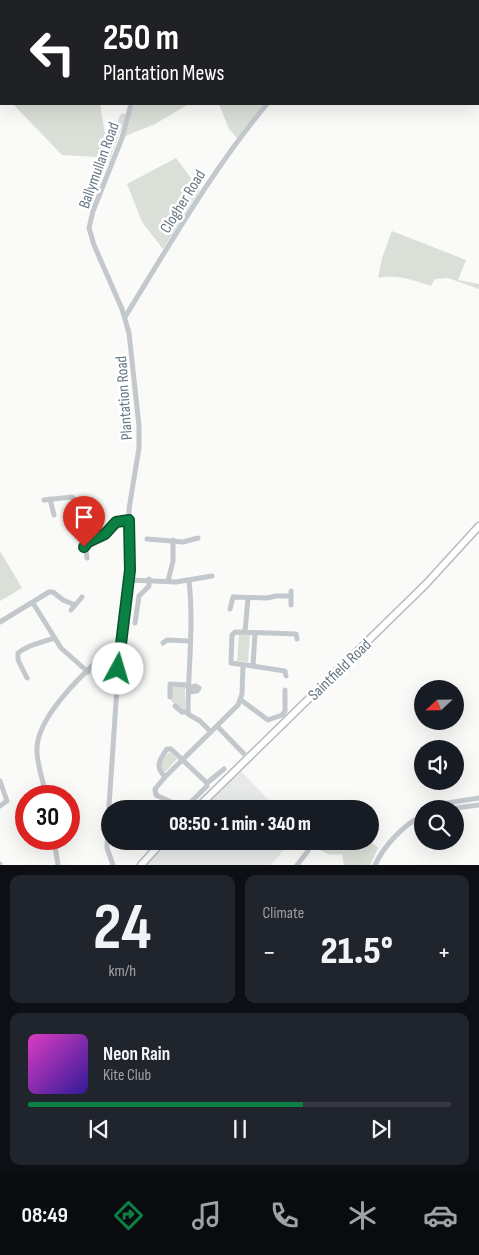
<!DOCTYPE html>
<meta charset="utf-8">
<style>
:root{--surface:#171b24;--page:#20242c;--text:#f1f3f6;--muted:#9ea1a6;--line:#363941;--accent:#0b8043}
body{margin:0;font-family:"Sofia Sans Condensed",sans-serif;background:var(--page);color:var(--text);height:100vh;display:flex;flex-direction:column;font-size:19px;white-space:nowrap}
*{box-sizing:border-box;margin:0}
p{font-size:16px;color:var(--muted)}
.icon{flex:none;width:28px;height:28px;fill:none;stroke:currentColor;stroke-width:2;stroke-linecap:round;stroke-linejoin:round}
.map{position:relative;height:865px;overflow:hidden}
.panel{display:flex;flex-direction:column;gap:10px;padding:10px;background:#0d0f14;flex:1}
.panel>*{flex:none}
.top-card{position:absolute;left:0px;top:0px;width:480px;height:105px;box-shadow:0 5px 20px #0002;background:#202124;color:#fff;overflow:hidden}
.needle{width:32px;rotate:248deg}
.fabs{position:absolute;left:414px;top:680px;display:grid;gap:10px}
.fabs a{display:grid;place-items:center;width:50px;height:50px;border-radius:50%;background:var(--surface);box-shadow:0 5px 20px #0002;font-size:25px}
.speed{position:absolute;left:15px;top:785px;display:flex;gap:10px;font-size:25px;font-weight:700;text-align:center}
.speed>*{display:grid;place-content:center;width:65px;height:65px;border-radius:50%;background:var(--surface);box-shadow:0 5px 20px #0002;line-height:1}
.speed .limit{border:8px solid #d22;background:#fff;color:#111}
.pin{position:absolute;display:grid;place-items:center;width:42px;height:42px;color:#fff;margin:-51px -21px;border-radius:50% 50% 50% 0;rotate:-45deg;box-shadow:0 0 5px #0007}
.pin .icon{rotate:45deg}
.me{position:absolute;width:55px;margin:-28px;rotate:6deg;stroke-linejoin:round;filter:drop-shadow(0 0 4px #0008)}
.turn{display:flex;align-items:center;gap:18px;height:105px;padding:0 20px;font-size:22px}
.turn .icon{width:65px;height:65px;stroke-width:2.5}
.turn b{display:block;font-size:35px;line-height:42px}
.big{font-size:38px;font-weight:800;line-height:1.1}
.panel .tile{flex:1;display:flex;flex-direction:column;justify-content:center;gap:8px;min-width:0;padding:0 18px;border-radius:10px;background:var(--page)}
.panel .dial{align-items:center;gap:0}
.dial b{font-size:65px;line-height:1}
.song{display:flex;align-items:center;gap:15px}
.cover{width:60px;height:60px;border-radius:8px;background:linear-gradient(135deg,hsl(310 70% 55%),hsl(250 70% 35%))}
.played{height:5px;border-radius:2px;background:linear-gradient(90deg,var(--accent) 65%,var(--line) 65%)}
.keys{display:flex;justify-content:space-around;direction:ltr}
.heat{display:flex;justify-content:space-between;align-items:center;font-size:28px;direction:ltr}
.panel .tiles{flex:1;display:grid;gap:10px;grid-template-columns:1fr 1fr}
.tile:last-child{grid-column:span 2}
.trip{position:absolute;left:101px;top:800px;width:278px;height:50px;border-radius:25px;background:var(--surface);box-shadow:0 5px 20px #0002;font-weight:800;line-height:50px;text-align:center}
.dock{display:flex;height:80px;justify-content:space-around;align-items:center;background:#090b0e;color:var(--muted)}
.dock .icon{width:35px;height:35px}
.dock .on{color:var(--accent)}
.dock b{font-size:22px;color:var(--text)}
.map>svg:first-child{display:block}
.built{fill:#e8e9e9}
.green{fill:#dadfd7}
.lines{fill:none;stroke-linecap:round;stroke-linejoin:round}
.major-casing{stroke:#b5babe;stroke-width:9}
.minor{stroke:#c3c8cc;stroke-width:5}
.major{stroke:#fff;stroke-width:6}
.route-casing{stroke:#07532c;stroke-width:12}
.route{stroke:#0b8043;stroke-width:9}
.labels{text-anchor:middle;stroke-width:5;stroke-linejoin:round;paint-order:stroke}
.street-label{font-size:16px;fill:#657683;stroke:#fff}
</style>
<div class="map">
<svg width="479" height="865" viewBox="0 0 479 865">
<rect width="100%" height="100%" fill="#fafaf8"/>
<!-- built -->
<g class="built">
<polygon points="239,769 277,809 202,809"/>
<polygon points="169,841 291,841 271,865 145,865"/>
</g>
<!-- green -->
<g class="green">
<polygon points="0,0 93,0 1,1 1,91"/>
<polygon points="113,0 330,0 329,1"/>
<polygon points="13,104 100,104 105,134 114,131 120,115 124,113 126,115 108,164 97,157 62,155"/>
<polygon points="133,104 189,104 155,124 123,137"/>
<polygon points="219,104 262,104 263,105 237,138 229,129"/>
<polygon points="176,158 200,190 163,249 142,222 127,184"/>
<path d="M392,231l74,29 -8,20 21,4v5l-31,-11 -13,1 -4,7c-18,-6 -34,-12 -53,-8l4,-20z"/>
<polygon points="0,551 22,588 0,601"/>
<polygon points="239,635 250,635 248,662 237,661"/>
<polygon points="172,687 185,687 185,711 171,701"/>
<polygon points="170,752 177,759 165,772 160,768 162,759"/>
<path d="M319,841h51l8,7 -8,17h-26l-2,-11c-12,1 -20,1 -27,-10z"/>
</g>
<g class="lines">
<!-- major casing -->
<g class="major-casing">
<g id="major">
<polyline points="196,809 426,584 479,526"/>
<polyline points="141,865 163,841"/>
</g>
</g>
<!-- minor -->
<g class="minor">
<polyline points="110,0 111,1"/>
<polyline points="333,1 333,0"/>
<path d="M125,317c45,-73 87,-147 142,-213"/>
<polyline points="50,499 54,515"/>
<polyline points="44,500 72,497 105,534"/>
<polyline points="147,539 183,542 198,538"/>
<polyline points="87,558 85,544 105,534 116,522 129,520"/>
<polyline points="129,580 176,582 212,576"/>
<polyline points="168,581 173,561 173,540"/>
<path d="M189,581c5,44 -1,89 -1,133l12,7 11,11"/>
<polyline points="291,591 291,605"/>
<polyline points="33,603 61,648 88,672"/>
<polyline points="230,609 233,597 267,598 276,596 291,596"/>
<polyline points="71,610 82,597"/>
<polyline points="0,622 49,592 53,592 63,600 75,605"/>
<polyline points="135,623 139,596 149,586 149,579"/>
<polyline points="245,632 248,598"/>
<polyline points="255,633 253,666 231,663 232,635 235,632 296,634 297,639"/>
<polyline points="163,643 167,640 189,641"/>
<polyline points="253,666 285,671 286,676"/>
<path d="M27,678l-9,-18v-7c10,-9 24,-10 36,-15"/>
<polyline points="188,688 196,686 199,688 197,691 189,692"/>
<polyline points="170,697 170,684 187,685"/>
<polyline points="241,700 268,720 282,715 285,711 285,690"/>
<polyline points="175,706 182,712 188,712"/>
<polyline points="217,726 247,757"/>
<path d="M165,777c-10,-10 -6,-17 2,-28h4l36,34 17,-14"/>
<polyline points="0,781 7,801 0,806"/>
<polyline points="207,783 207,786 186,807 182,807 156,795 155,789 165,777 238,705 242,694 243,665"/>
<path d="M46,796c-2,-14 -9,-30 -9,-45 -2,-36 58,-89 84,-111"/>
<polyline points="430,809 448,803 479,798"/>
<polyline points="448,809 479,805"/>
<polyline points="54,839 58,865"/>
<polyline points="0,864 0,865"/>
<polyline points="113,865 107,848 108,821 119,658 130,570 129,509 139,448 139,426 129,333 122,309 94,245 89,228 93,211 122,138 131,104"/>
<polyline points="297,865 308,851"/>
<path d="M375,865c9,-19 28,-40 47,-49"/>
</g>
<!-- major -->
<use href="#major" class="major"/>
</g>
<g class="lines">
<!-- route casing -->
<g class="route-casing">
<polyline id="route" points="84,547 88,542 105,534 116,522 129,520 130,570 118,669"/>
</g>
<!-- route -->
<use href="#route" class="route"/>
</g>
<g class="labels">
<!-- street labels -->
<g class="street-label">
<text transform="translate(98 165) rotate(-70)" y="6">Ballymullan Road</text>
<text transform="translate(182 201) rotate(-58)" y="6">Clogher Road</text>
<text transform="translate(123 398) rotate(-94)" y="6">Plantation Road</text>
<text transform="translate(339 669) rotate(-44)" y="6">Saintfield Road</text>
</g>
</g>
</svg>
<div class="fabs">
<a><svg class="needle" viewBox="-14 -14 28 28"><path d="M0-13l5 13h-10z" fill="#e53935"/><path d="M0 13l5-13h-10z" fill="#9ea1a6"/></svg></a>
<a><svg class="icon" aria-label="sound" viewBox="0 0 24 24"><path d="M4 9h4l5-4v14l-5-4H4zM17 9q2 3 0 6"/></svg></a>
<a><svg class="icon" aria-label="search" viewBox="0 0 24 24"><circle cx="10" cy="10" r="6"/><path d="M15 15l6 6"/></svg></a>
</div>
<div class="speed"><div class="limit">30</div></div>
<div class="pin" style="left:84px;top:547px;background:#d93025"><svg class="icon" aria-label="arrive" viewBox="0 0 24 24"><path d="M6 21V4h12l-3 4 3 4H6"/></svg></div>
<svg class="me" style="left:118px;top:669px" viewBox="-20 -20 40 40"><circle r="19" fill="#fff"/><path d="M0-13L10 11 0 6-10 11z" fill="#0b8043"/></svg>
<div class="trip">08:50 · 1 min · 340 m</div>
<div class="top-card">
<div class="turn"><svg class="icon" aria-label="left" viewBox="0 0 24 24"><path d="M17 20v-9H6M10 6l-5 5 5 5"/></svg><div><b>250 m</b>Plantation Mews</div></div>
</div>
</div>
<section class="panel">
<div class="tiles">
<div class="tile dial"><b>24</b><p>km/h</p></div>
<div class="tile"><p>Climate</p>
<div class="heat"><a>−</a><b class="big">21.5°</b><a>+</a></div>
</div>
<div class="tile">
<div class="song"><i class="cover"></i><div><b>Neon Rain</b><p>Kite Club</p></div></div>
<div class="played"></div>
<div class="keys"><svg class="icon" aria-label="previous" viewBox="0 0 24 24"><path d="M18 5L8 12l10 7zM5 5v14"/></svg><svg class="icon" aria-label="pause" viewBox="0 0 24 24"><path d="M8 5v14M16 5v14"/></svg><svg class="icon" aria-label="next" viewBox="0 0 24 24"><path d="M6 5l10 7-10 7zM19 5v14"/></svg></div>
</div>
</div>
</section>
<nav class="dock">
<b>08:49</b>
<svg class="icon on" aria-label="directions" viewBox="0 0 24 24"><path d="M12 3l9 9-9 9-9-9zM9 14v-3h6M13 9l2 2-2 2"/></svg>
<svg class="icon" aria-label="music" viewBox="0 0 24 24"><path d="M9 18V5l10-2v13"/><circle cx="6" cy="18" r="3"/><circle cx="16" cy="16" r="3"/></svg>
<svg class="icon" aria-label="phone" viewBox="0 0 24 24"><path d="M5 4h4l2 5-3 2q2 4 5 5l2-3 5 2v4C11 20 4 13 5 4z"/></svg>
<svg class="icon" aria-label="climate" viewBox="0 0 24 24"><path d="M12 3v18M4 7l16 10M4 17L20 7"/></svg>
<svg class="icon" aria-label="car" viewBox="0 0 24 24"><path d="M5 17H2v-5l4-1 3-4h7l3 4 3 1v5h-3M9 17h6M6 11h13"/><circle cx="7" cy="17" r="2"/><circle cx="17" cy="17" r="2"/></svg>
</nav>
